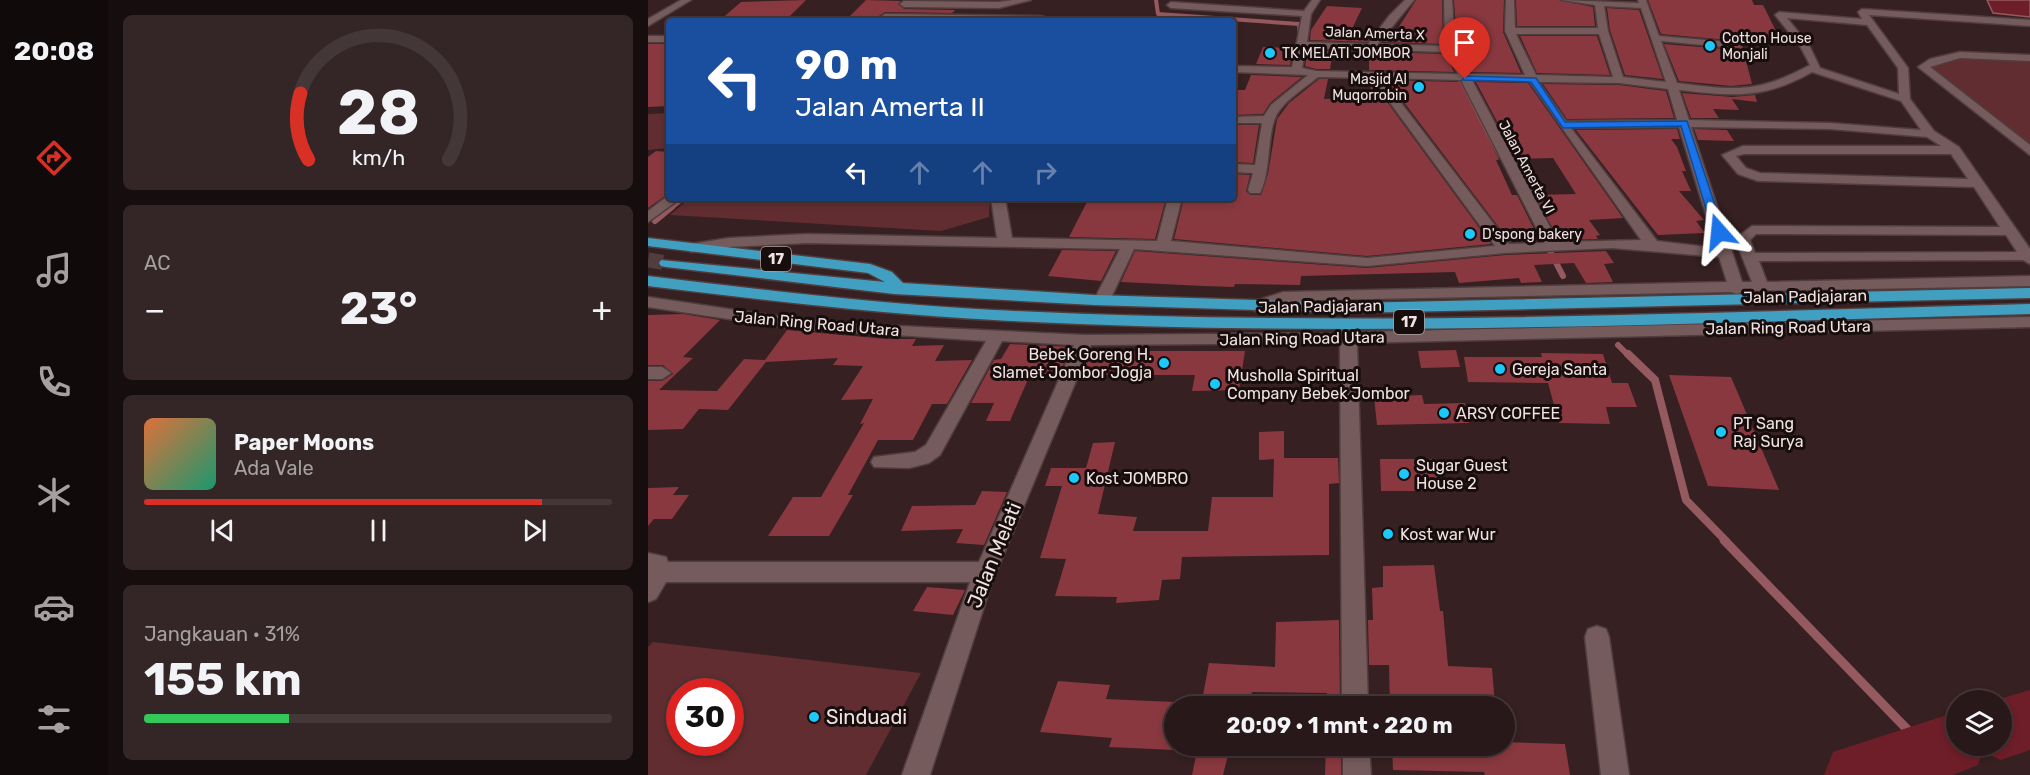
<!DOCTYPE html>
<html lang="id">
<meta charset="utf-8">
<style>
:root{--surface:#281819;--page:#342526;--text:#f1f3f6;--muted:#a5a0a2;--line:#443738;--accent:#d93025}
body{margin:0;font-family:Rubik,sans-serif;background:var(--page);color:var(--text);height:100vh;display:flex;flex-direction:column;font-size:22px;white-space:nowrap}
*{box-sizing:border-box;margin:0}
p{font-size:20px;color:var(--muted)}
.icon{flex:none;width:33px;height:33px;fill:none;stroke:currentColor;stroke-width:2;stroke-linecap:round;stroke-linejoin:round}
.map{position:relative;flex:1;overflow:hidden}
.drawer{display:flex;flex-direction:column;gap:15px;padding:15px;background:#160d0e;width:540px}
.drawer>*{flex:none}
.banner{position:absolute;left:18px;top:18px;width:570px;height:183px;border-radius:6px;box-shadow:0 3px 9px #0003,0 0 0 2px var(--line);background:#1a4fa0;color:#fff;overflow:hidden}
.buttons{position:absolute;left:1298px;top:690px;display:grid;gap:12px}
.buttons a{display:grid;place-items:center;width:66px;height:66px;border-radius:50%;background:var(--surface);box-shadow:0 3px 9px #0003,0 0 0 2px var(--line);font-size:30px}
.speed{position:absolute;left:18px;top:678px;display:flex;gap:12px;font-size:30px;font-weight:700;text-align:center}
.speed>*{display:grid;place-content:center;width:78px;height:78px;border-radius:50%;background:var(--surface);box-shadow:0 3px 9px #0003,0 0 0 2px var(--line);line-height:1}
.speed .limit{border:9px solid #d22;background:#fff;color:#111}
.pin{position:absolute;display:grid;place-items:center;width:51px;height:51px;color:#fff;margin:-62px -26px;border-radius:50% 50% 50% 0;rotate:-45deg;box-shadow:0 0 6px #0007}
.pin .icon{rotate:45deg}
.me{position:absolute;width:66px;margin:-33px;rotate:342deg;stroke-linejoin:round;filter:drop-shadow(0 0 4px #0008)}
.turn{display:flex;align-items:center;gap:21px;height:126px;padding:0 30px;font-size:27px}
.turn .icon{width:78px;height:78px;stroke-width:2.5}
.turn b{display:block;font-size:42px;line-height:51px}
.lanes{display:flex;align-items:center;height:57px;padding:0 30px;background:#0003;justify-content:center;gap:30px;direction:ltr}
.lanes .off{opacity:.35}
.big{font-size:45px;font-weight:700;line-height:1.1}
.drawer .widget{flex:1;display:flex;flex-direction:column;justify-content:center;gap:9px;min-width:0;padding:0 21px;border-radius:9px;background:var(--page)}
.drawer .dial{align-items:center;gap:0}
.dial svg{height:156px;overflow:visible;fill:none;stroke:var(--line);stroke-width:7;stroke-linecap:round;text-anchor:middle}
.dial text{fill:var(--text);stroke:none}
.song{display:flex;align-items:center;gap:18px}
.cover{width:72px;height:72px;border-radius:9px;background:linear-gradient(135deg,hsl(20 70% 55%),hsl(160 70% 35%))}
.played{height:6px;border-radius:3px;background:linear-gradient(90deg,var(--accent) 85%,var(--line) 85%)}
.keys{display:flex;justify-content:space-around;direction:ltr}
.heat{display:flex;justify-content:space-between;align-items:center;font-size:33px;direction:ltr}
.charge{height:9px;border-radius:4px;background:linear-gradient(90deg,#34c759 31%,var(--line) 0)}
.trip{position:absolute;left:516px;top:696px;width:351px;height:60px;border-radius:30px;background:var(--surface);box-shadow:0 3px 9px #0003,0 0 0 2px var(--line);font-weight:700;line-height:60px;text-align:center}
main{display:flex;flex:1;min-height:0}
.dock{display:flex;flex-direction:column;width:108px;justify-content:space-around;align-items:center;background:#100a0a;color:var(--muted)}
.dock .icon{width:42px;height:42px}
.dock .current{color:var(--accent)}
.dock b{font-size:27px;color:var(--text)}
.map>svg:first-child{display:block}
.green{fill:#622d30;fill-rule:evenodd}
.water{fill:#6d1e28;stroke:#955960;stroke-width:1.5}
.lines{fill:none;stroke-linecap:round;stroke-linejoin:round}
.stream-far4{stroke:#955960;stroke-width:4}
.stream-far3{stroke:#955960;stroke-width:4.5}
.stream-far2{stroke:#955960;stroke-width:6}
.stream-far1{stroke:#955960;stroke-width:8}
.stream{stroke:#955960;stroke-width:9}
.river{fill:#6d1e28;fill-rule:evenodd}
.building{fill:#89383f}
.highway-tunnel{stroke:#523d3e;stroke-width:15;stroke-dasharray:15 8;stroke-linecap:butt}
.minor-casing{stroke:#503d3e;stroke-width:3}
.highway-casing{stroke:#503d3e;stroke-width:3}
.minor{fill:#755b5c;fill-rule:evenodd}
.highway{fill:#41a0c1;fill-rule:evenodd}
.route{fill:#1a73e8;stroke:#114b97;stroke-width:1.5}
.poi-dot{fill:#1cc9fc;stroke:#170d0d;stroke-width:2}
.labels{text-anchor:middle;stroke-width:6;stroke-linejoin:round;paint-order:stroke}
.far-street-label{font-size:14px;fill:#f1e2e2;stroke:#170d0d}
.far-poi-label{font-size:14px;fill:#f1e2e2;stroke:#170d0d;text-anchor:start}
.shield{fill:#170d0d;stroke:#b0a2a2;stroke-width:1.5}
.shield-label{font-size:15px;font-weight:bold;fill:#f1e2e2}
.street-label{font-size:16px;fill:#f1e2e2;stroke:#170d0d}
.poi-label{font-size:16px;fill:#f1e2e2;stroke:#170d0d;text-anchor:start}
.near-street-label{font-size:20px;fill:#f1e2e2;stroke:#170d0d}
.near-poi-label{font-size:20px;fill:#f1e2e2;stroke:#170d0d;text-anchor:start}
</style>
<main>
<nav class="dock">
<b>20:08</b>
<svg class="icon current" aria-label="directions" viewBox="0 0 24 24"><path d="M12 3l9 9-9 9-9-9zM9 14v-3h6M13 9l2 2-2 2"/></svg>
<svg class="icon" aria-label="music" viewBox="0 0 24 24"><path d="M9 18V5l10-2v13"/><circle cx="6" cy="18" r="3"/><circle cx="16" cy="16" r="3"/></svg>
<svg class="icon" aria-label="phone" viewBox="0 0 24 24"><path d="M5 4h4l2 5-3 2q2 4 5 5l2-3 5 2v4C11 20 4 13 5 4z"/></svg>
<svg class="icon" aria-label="climate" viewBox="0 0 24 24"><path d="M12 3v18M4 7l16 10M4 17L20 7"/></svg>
<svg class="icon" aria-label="car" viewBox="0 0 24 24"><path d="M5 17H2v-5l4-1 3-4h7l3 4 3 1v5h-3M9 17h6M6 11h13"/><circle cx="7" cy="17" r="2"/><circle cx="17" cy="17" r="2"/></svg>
<svg class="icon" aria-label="filters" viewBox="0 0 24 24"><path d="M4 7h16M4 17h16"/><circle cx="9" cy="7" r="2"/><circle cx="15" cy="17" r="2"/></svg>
</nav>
<section class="drawer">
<div class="widget dial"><svg viewBox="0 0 100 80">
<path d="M14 69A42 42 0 1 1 86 69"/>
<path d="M14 69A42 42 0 0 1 10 35" stroke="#d93025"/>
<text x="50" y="56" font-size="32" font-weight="700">28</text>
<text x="50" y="72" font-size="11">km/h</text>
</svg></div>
<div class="widget"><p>AC</p>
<div class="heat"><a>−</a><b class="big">23°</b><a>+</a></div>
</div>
<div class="widget">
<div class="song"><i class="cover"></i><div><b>Paper Moons</b><p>Ada Vale</p></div></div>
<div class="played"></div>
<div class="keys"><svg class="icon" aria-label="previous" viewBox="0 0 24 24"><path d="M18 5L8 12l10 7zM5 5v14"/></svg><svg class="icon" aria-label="pause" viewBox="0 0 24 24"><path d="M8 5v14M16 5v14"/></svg><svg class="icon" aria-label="next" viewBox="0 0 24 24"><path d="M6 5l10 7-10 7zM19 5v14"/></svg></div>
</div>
<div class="widget"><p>Jangkauan · 31%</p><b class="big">155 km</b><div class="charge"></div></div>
</section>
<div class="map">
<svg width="1382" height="775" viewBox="0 0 1382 775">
<rect width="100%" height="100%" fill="#362021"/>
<!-- green -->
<g class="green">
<polygon points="1312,58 1382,60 1382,145 1281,67 1289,61"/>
<polygon points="21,113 21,148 0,150 0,114"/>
<polygon points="42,198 342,198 341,217 293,231 22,215"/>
<path d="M5,642l268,31 -55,102h-218v-128zM32,692h50v50h-50z"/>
</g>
<!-- water -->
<polygon class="water" points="1339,0 1382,0 1382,17 1345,13"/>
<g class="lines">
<!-- stream-far4 -->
<g class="stream-far4">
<polyline points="508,0 510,14 651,24 652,40"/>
<polyline points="812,82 818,93"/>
</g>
<!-- stream-far3 -->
<g class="stream-far3">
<polyline points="817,91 852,156"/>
<polyline points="22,209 36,198"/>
</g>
<!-- stream-far2 -->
<g class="stream-far2">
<polyline points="7,221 24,207"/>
<polyline points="902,251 915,276"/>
<polyline points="970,345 981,356"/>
</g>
<!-- stream-far1 -->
<polyline class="stream-far1" points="980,354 1007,380 1038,500 1078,541"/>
<!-- stream -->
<polyline class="stream" points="1076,540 1281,752"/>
<!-- river -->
<polygon class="river" points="1382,690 1382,750 1353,760 1335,752 1330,765 1305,775 1176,775 1185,752 1308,712 1308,746 1353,746 1353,700 1348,700"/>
</g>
<!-- building -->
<g class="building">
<polygon points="158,0 137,21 71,21 93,2"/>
<polygon points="218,0 253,1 250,4 256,9 307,10 304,13 237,12 231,16 234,21 197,21"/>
<polygon points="768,0 794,0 795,44 735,42 739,36 745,36"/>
<polygon points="806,0 856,0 855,32 873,73 821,72 809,48"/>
<polygon points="868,0 911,0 945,7 947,26 869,26"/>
<polygon points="1000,0 1104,0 1106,5 1115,5 1133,41 1092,38 1104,84 1083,86 1031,81 1016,44 1077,49 1083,46 1084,42 1080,40 1013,34"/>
<polygon points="679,6 714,8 701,35 723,36 719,42 662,40 663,30"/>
<polygon points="959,8 991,10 1015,79 977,75 962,30"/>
<polygon points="872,36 949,36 962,75 889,73"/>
<polygon points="0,44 21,44 21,106 0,107"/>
<polygon points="615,47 646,48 642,65 608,64"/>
<polygon points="660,50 798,54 806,72 721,70 721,59 684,57 682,69 668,69 657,66"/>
<polygon points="603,75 654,77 622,103 615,114 585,115 585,90 597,90"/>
<polygon points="671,79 680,79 676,99 722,97 723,80 843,244 719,256 526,239 536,198 585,198 585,174 602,175 598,191 602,195 613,195 620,174 629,119 641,103"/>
<polygon points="739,80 812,82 851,160 848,160 864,195 869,195 892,241 862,242"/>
<polygon points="828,82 880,83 975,218 941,220 952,235 948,236 950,239 911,240 887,195 928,194 905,158 869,159"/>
<polygon points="895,84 971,85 1018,91 1026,118 919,119"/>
<polygon points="1034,93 1084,97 1107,95 1109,102 1084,99 1091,110 1065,109 1071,118 1043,118"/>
<polygon points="585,125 611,125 605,163 585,162"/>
<polygon points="1029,129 1032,139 1023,139 1029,147 1038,171 1034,171 1043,191 1031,191 1056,220 1048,221 1057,233 1010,235 928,130"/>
<polygon points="1046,129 1079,130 1086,141 1050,140"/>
<polygon points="8,151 21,152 21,193 0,208 0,157"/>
<polygon points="441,198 518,198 507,239 421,237"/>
<polygon points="414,250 468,251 453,281 400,276"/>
<polygon points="487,251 719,268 857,255 958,251 966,263 956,264 965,282 938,283 926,263 886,265 894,282 873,283 871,278 811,283 807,272 653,276 652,285 587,284 586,287 556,286 473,282"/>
<polygon points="35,314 72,320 35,357 45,358 11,390 69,391 96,359 117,360 139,330 239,339 268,339 264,346 296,345 287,361 324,360 299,404 284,404 265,440 230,440 200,495 205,495 181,536 120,536 145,497 173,497 216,423 212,424 225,399 193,400 215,366 185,365 190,358 118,362 80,410 51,409 35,429 0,430 0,381 14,381 25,374 15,365 0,365 0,315"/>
<polygon points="362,344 423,347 410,377 381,377 362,421 338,421 346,403 323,403 346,360 353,359"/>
<polygon points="808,350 812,367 773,368 770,351"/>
<polygon points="443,351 597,351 591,390 544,391 547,375 433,375"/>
<polygon points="893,353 955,354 964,383 980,383 989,407 958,407 962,424 911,423 900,383 820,382 816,357 894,357"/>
<polygon points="1021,375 1083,377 1131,490 1060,486"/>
<polygon points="774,395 776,404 817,403 821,423 729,425 726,397"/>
<polygon points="636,431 636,458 690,458 691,483 681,484 681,555 534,557 532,579 514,580 511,600 468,603 469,597 407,596 418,559 392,558 414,486 397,486 403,468 438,468 445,443 467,442 450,514 489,517 485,531 560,531 564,497 625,497 626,459 611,460 611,432"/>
<polygon points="732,459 788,459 791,491 733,491"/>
<polygon points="31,487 25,495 41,495 24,519 6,519 0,526 0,488"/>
<polygon points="334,491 359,492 336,545 308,543 315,529 253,531 264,506 327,505"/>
<polygon points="786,565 792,611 795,611 800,666 844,668 847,706 742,706 741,665 721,665 720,620 725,620 724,588 735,587 735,566"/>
<polygon points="279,587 317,590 305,615 265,611"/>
<polygon points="691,620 692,706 679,706 679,693 604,692 602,706 553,706 561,663 627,667 628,622"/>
<polygon points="410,681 462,685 458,699 526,702 526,750 461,747 464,738 392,732"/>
<polygon points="856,742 917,744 922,775 837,775 836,772 745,770 744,746 856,746"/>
<polygon points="678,746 693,746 693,775 677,775"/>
<polygon points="549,751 580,755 575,775 544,775"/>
</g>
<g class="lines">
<!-- highway-tunnel -->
<polyline class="highway-tunnel" points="0,260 18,263"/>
<!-- minor casing -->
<g class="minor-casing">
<g id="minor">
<polygon points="33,0 43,0 0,26 0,19"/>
<polygon points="365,0 383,0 351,8 256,7 252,4 256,1 351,2"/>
<path d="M664,0h8l-9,14 -4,28 61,2 21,-28 16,-16h9l-36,44 67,2 -1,-46h8l3,49 13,25 57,1 -20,-44 1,-31h8l1,28h83l-3,-23 -34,-5 78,3 -1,-3h8l13,36 69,6 2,2 -5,3 -64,-6 16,42c58,7 80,11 133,-18l-10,-19 -25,-31 4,-3 83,7 -4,-7 4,-3 168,11v6l-161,-11 39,53 2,31 24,32 25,16 71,102v15l-7,-4 -264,1 8,21 263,-6v10l-287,5 -6,3 -6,-2 -411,8 -35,2 -30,9 -8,-5 2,-3 34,-11 444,-10 -8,-25 -107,-9 -107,5 -138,13 -233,-17 -24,51 -8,5 -8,-5 26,-51 -313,-6 -78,4 -38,5 -7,-4 7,-4 38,-6 78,-4 190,4 -6,-40h14l7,40 145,3 11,-43h14l-11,43 196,17 128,-12 -123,-168 -54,-1c-12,10 -30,21 -39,34 -13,17 -7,60 -19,82h-10l-2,-3 5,-17 -20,-1v-8l22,1 7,-42h-29v-6l31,-1 7,-11 37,-30 -75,-3v-6l59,1 10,-51 -131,-8 -4,-3 4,-3 133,9zM956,6l37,2 25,74 -43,-5 -15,-46zM1139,18l80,7 31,43 1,26 -79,-26 -11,-23zM868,34h83l14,43 -77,-2zM658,48l141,4 11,22 -142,-3 -14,-3zM1164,72l89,29 20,29 -91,-7 -141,-3 -10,-30c54,6 84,10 133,-18zM734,78l79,2 83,163 -35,1zM824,80l57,1 112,159 -83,2zM891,82l80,1 49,6 9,31 -111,1zM1031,127l37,121 -59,-7 -86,-113zM1043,127l139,2 97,8 14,9h-198l-21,9 16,19 20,7 216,6 26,40 -248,-1 -17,13 17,43h-10zM1096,154h207l17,25 -208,-6 -14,-5 -10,-12zM1108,234l250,1 11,17 -262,1 -5,-13z"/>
<polygon points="237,14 392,16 411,21 234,19 233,17"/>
<rect x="0" y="36" width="21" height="6"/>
<polygon points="1312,52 1382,55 1382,61 1312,58 1282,67 1382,145 1382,155 1270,67 1282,59"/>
<polygon points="21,195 21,198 33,198 0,222 0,211"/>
<polygon points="0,297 142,318 230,325 437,335 692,333 694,323 706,323 708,332 1382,317 1382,327 709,343 720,706 694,706 692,343 443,345 343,585 282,775 254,775 322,582 18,582 8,599 0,602 0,553 18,557 20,562 331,562 426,345 354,341 292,455 281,463 261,468 226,467 223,462 226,457 267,452 278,445 338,341 142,328 0,307"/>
<polygon points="0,367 14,367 23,373 14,379 0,379"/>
<polygon points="949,626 958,629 961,637 981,775 953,775 937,637 940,629"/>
<polygon points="695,746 721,746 723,775 695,775"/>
</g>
</g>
<!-- highway casing -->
<g class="highway-casing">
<g id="highway">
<polygon points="0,238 222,264 244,272 255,283 446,295 704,303 1382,288 1382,298 704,313 446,305 246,294 18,267 13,266 11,263 13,260 237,282 220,273 0,246"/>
<path d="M0,276c115,14 230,28 346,34 345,18 691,3 1036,-6v10c-345,9 -691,25 -1036,6 -116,-6 -231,-20 -346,-34z"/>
</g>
</g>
<!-- minor -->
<use href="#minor" class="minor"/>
<!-- highway -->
<use href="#highway" class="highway"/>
</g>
<!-- route -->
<polygon class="route" points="817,76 888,78 917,122 1039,121 1076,232 1071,235 1065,232 1033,126 915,128 883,82 814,80"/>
<!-- markers -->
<g class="poi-dot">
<circle cx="1062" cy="46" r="6"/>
<circle cx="622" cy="53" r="6"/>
<circle cx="771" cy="87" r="6"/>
<circle cx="822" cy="234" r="6"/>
<circle cx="516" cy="363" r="6"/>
<circle cx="852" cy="369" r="6"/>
<circle cx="567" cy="384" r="6"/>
<circle cx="796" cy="413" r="6"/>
<circle cx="1073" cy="432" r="6"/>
<circle cx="756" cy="474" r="6"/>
<circle cx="426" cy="478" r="6"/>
<circle cx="740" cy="534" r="6"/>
<circle cx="166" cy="717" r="6"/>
</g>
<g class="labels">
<!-- far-street labels -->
<g class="far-street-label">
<text transform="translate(727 33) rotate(2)" y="5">Jalan Amerta X</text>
<text transform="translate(879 167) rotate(62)" y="5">Jalan Amerta VI</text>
</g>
<!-- far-poi labels -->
<g class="far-poi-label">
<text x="1074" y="43">Cotton House<tspan x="1074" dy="16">Monjali</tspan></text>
<text x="634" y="58">TK MELATI JOMBOR</text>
<text x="759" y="84" text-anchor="end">Masjid Al<tspan x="759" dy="16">Muqorrobin</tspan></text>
<text x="834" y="239">D'spong bakery</text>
</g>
<!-- shield labels -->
<g class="shield">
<rect x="113" y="247" width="30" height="24" rx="4.5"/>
<rect x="746" y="310" width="30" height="24" rx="4.5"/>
</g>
<g class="shield-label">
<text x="128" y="264">17</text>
<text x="761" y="327">17</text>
</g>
<!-- street labels -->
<g class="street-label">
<text transform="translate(1157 296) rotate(-1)" y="6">Jalan Padjajaran</text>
<text transform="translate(672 306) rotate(-1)" y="6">Jalan Padjajaran</text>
<text transform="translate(169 323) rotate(5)" y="6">Jalan Ring Road Utara</text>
<text transform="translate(1140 327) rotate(-1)" y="6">Jalan Ring Road Utara</text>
<text transform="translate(654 338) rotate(-1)" y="6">Jalan Ring Road Utara</text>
</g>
<!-- poi labels -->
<g class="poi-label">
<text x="504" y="360" text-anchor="end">Bebek Goreng H.<tspan x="504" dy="18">Slamet Jombor Jogja</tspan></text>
<text x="864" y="375">Gereja Santa</text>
<text x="579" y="381">Musholla Spiritual<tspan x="579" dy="18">Company Bebek Jombor</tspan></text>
<text x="808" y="419">ARSY COFFEE</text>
<text x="1085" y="429">PT Sang<tspan x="1085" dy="18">Raj Surya</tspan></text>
<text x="768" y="471">Sugar Guest<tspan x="768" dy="18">House 2</tspan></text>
<text x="438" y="484">Kost JOMBRO</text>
<text x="752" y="540">Kost war Wur</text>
</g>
<!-- near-street labels -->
<g class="near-street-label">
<text transform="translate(346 555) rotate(-68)" y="7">Jalan Melati</text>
</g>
<!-- near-poi labels -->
<g class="near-poi-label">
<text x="178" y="724">Sinduadi</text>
</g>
</g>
</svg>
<div class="buttons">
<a><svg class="icon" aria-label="layers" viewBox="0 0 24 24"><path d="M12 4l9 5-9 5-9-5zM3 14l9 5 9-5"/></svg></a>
</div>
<div class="speed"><div class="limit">30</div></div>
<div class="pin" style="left:817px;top:79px;background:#d93025"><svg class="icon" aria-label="arrive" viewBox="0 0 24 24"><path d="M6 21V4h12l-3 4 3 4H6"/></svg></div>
<svg class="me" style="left:1071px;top:232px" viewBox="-20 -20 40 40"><path d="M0-17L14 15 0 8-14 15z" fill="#1a73e8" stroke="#fff" stroke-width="4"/></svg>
<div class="trip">20:09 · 1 mnt · 220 m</div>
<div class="banner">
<div class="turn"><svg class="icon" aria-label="left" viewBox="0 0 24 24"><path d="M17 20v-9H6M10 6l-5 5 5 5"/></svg><div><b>90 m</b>Jalan Amerta II</div></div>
<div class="lanes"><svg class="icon" aria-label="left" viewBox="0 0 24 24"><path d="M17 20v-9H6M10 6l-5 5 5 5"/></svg><svg class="icon off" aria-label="ahead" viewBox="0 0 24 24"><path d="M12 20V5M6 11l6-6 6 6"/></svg><svg class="icon off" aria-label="ahead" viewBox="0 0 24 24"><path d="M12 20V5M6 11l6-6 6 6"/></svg><svg class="icon off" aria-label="right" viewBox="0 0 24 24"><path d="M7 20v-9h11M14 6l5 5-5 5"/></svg></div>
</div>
</div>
</main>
